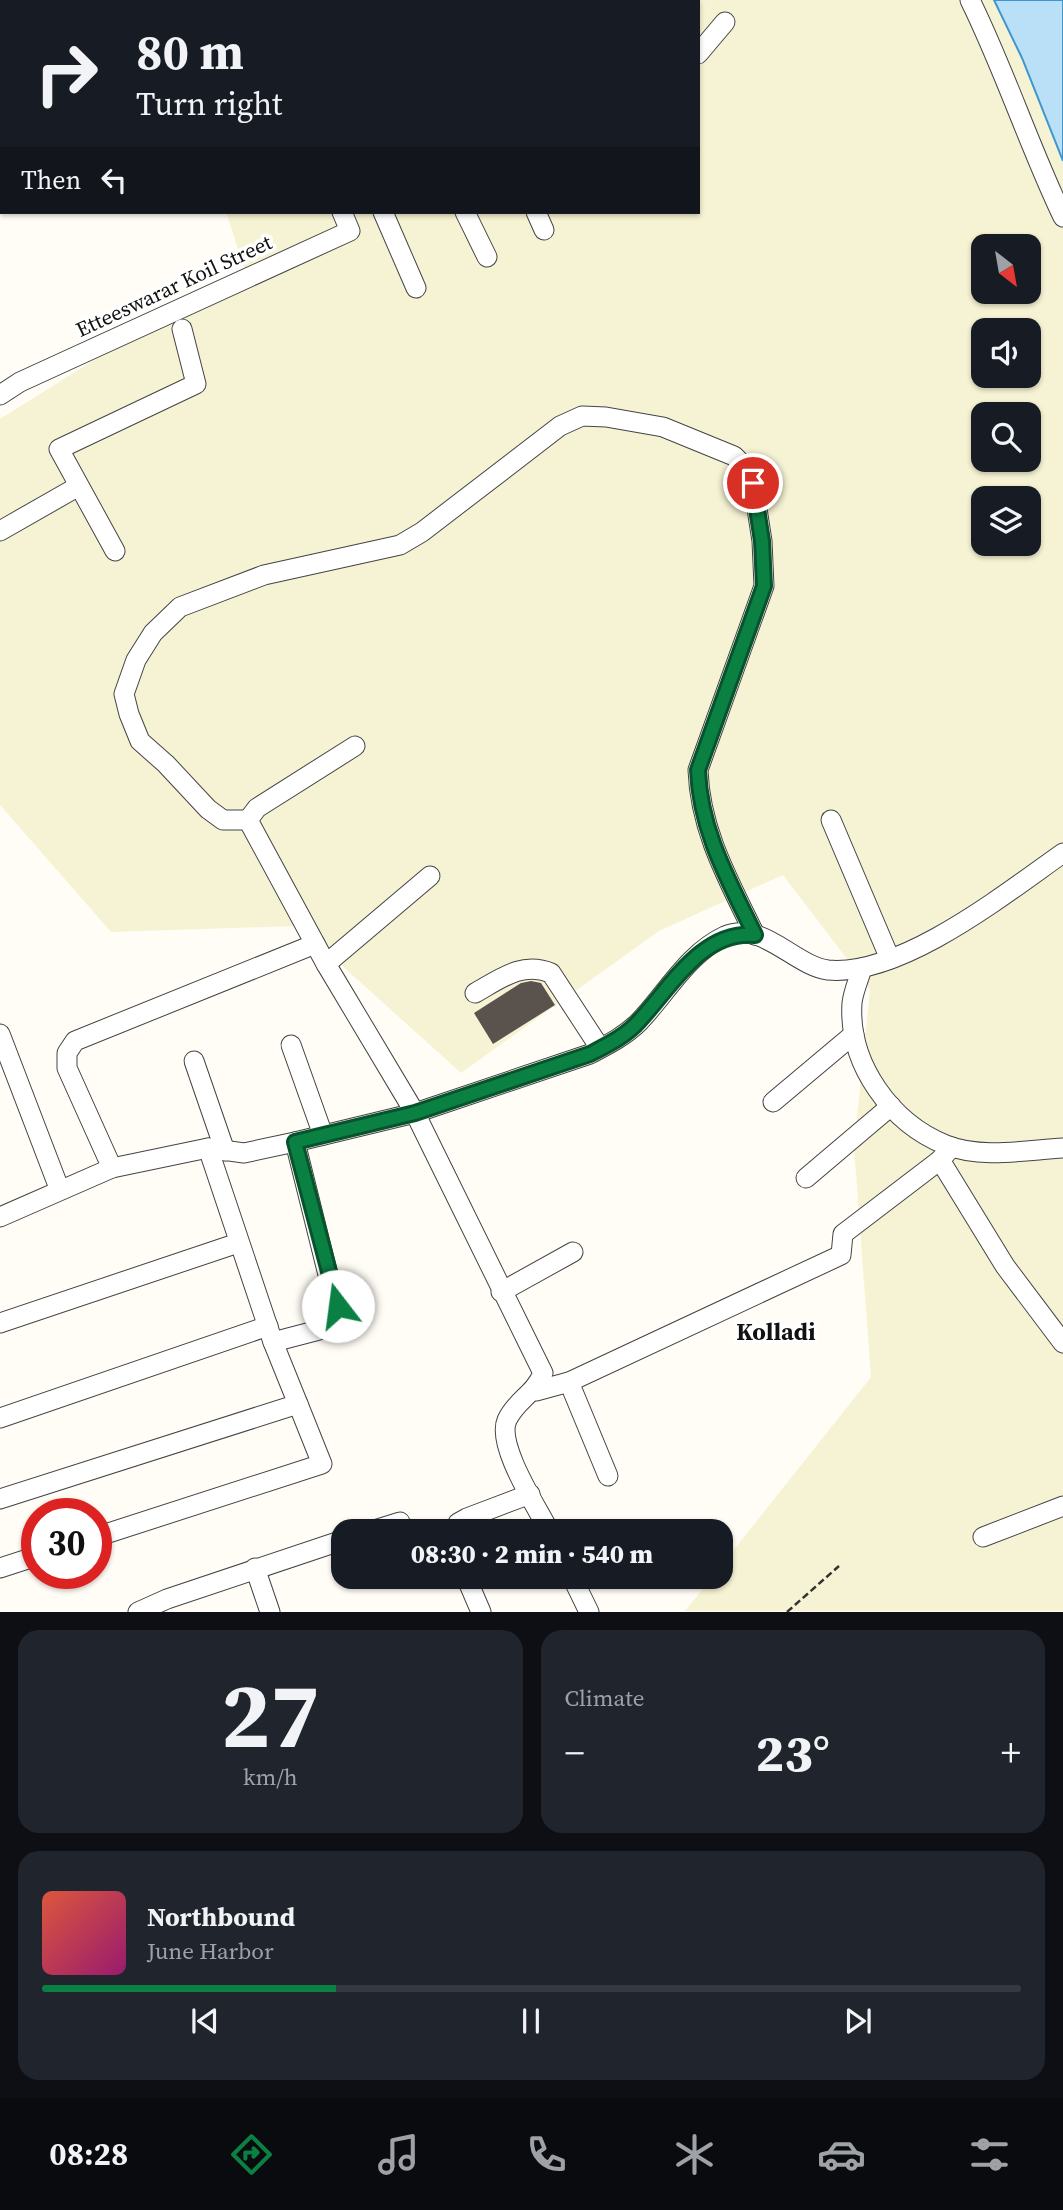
<!DOCTYPE html>
<meta charset="utf-8">
<style>
:root{--surface:#171b24;--page:#20242c;--text:#f1f3f6;--muted:#9ea1a6;--line:#363941;--accent:#0b8043}
body{margin:0;font-family:"Source Serif 4",serif;background:var(--page);color:var(--text);height:100vh;display:flex;flex-direction:column;font-size:26px;white-space:nowrap}
*{box-sizing:border-box;margin:0}
p{font-size:23px;color:var(--muted)}
.icon{flex:none;width:38px;height:38px;fill:none;stroke:currentColor;stroke-width:2;stroke-linecap:round;stroke-linejoin:round}
.map{position:relative;height:1612px;overflow:hidden}
.side{display:flex;flex-direction:column;gap:18px;padding:18px;background:#0d0f14;flex:1}
.side>*{flex:none}
.guide{position:absolute;left:0px;top:0px;width:700px;height:214px;box-shadow:0 2px 5px #0004;background:#171b24;color:var(--text);overflow:hidden}
.needle{width:46px;rotate:149deg}
.buttons{position:absolute;left:971px;top:234px;display:grid;gap:14px}
.buttons a{display:grid;place-items:center;width:70px;height:70px;border-radius:14px;background:var(--surface);box-shadow:0 2px 5px #0004;font-size:35px}
.speed{position:absolute;left:21px;top:1498px;display:flex;gap:14px;font-size:35px;font-weight:700;text-align:center}
.speed>*{display:grid;place-content:center;width:91px;height:91px;border-radius:50%;background:var(--surface);box-shadow:0 2px 5px #0004;line-height:1}
.speed .limit{border:10px solid #d22;background:#fff;color:#111}
.pin{position:absolute;display:grid;place-items:center;width:60px;height:60px;color:#fff;margin:-30px;border:4px solid #fff;border-radius:50%;box-shadow:0 2px 7px #0007}
.me{position:absolute;width:77px;margin:-38px;rotate:345deg;stroke-linejoin:round;filter:drop-shadow(0 0 5px #0008)}
.turn{display:flex;align-items:center;gap:24px;height:147px;padding:0 21px;font-size:32px}
.turn .icon{width:91px;height:91px;stroke-width:2.5}
.turn b{display:block;font-size:49px;line-height:60px}
.then{display:flex;align-items:center;height:66px;padding:0 21px;background:#0003;gap:14px;font-size:26px}
.big{font-size:52px;font-weight:800;line-height:1.1}
.side .widget{flex:1;display:flex;flex-direction:column;justify-content:center;gap:10px;min-width:0;padding:0 24px;border-radius:21px;background:var(--page)}
.side .dial{align-items:center;gap:0}
.dial b{font-size:91px;line-height:1}
.song{display:flex;align-items:center;gap:21px}
.cover{width:84px;height:84px;border-radius:10px;background:linear-gradient(135deg,hsl(10 70% 55%),hsl(320 70% 35%))}
.played{height:7px;border-radius:4px;background:linear-gradient(90deg,var(--accent) 30%,var(--line) 30%)}
.keys{display:flex;justify-content:space-around;direction:ltr}
.heat{display:flex;justify-content:space-between;align-items:center;font-size:38px;direction:ltr}
.side .tiles{flex:1;display:grid;gap:18px;grid-template-columns:1fr 1fr}
.widget:last-child{grid-column:span 2}
.trip{position:absolute;left:331px;top:1519px;width:402px;height:70px;border-radius:21px;background:var(--surface);box-shadow:0 2px 5px #0004;font-weight:800;line-height:70px;text-align:center}
.tab-bar{display:flex;height:112px;justify-content:space-around;align-items:center;background:#090b0e;color:var(--muted)}
.tab-bar .icon{width:49px;height:49px}
.tab-bar .current{color:var(--accent)}
.tab-bar b{font-size:32px;color:var(--text)}
.map>svg:first-child{display:block}
.farmland{fill:#f6f3d4;fill-rule:evenodd}
.water{fill:#b9e0f7;stroke:#3f96cf;stroke-width:2}
.building{fill:#5a524d}
.lines{fill:none;stroke-linecap:round;stroke-linejoin:round}
.minor-casing{stroke:#444;stroke-width:21}
.path{stroke:#333;stroke-width:2.5;stroke-dasharray:7 3.5;stroke-linecap:butt}
.minor{stroke:#fff;stroke-width:19}
.route-casing{stroke:#07532c;stroke-width:18}
.route{stroke:#0b8043;stroke-width:12}
.labels{text-anchor:middle;stroke-width:7;stroke-linejoin:round;paint-order:stroke}
.street-label{font-size:21px;fill:#111;stroke:#fff}
.quarter-label{font-size:24px;font-weight:bold;fill:#111;stroke:#fff}
</style>
<div class="map">
<svg width="1063" height="1612" viewBox="0 0 1063 1612">
<rect width="100%" height="100%" fill="#fffdf5"/>
<!-- farmland -->
<path class="farmland" d="M226,0h837v1611h-378l27,-34h9v-11l150,-189 -17,-230 16,-158 -87,-114 -124,56 -198,142 -163,-147 -187,6 -111,-127v-386l171,-107 76,-35 -21,-65h472v-210h-473zM984,247h45v45h-45zM984,331h45v45h-45zM984,415h45v45h-45zM984,499h45v45h-45z"/>
<!-- water -->
<polygon class="water" points="994,0 1063,0 1063,161 1022,58"/>
<!-- building -->
<polygon class="building" points="531,981 541,983 555,1005 493,1044 474,1013 521,983"/>
<g class="lines">
<!-- minor casing -->
<g class="minor-casing">
<g id="minor">
<polyline points="365,0 366,2"/>
<polyline points="441,0 442,2"/>
<polyline points="509,0 509,2"/>
<polyline points="582,0 583,2"/>
<path d="M970,0c35,71 59,146 93,217"/>
<polyline points="698,54 725,22"/>
<polyline points="383,212 416,288"/>
<polyline points="465,212 487,257"/>
<polyline points="536,212 544,230"/>
<polyline points="0,395 20,382 350,231 342,212"/>
<polyline points="0,531 77,487"/>
<polyline points="115,551 59,449 196,384 182,329"/>
<path d="M355,746l-98,62 -9,12 78,144 89,149 128,260c-9,22 -26,26 -36,47 -11,25 30,87 42,111"/>
<path d="M248,820h-25l-15,-11 -42,-45 -26,-23 -11,-27 -5,-20 12,-34 17,-27 27,-26 84,-32 136,-30 22,-13 138,-106 22,-10 24,1 57,10 71,29 12,12 7,15 9,58 2,45 -66,184c2,61 31,111 57,165"/>
<polyline points="831,820 890,959"/>
<polyline points="326,964 430,876"/>
<path d="M862,968c-3,11 -9,24 -10,35 -4,61 39,120 94,142 35,14 81,5 117,3"/>
<path d="M475,993c25,-14 47,-32 76,-20l49,75"/>
<polyline points="0,1034 59,1188"/>
<polyline points="291,1045 323,1135"/>
<polyline points="194,1061 225,1151"/>
<polyline points="773,1102 854,1034"/>
<polyline points="940,1160 1005,1266 1063,1343"/>
<polyline points="112,1168 67,1068 67,1053 75,1041 315,944"/>
<polyline points="806,1178 891,1106"/>
<path d="M0,1217l112,-49 96,-20 36,5 51,-11 120,-29 175,-59c17,-9 35,-18 49,-32 27,-28 49,-69 86,-86 37,-16 70,30 103,34 73,7 178,-77 235,-117"/>
<polyline points="501,1292 573,1252"/>
<polyline points="0,1323 238,1243"/>
<polyline points="273,1342 319,1330 338,1315 295,1142"/>
<polyline points="569,1382 608,1476"/>
<polyline points="536,1391 569,1382 841,1255 843,1234 940,1160 952,1147"/>
<polyline points="0,1418 268,1326"/>
<polyline points="0,1499 298,1404 273,1342 208,1148"/>
<polyline points="371,1531 400,1522"/>
<polyline points="455,1531 458,1523 467,1518 530,1494"/>
<polyline points="96,1537 322,1464 298,1404"/>
<polyline points="983,1537 1063,1506"/>
<polyline points="0,1568 37,1556"/>
<polyline points="255,1568 270,1612"/>
<polyline points="466,1577 481,1612"/>
<polyline points="572,1577 589,1612"/>
<polyline points="138,1612 167,1599 343,1540"/>
</g>
</g>
<!-- path -->
<polyline class="path" points="787,1612 839,1566"/>
<!-- minor -->
<use href="#minor" class="minor"/>
</g>
<g class="lines">
<!-- route casing -->
<g class="route-casing">
<path id="route" d="M338,1306l-43,-164 120,-29 175,-59c17,-9 36,-18 49,-33 32,-34 63,-91 116,-86 -26,-54 -55,-104 -57,-165l66,-184 -2,-45 -9,-58"/>
</g>
<!-- route -->
<use href="#route" class="route"/>
</g>
<g class="labels">
<!-- street labels -->
<g class="street-label">
<text transform="translate(174 286) rotate(-25)" y="7">Etteeswarar Koil Street</text>
</g>
<!-- quarter labels -->
<g class="quarter-label">
<text x="776" y="1340">Kolladi</text>
</g>
</g>
</svg>
<div class="buttons">
<a><svg class="needle" viewBox="-14 -14 28 28"><path d="M0-13l5 13h-10z" fill="#e53935"/><path d="M0 13l5-13h-10z" fill="#9ea1a6"/></svg></a>
<a><svg class="icon" aria-label="sound" viewBox="0 0 24 24"><path d="M4 9h4l5-4v14l-5-4H4zM17 9q2 3 0 6"/></svg></a>
<a><svg class="icon" aria-label="search" viewBox="0 0 24 24"><circle cx="10" cy="10" r="6"/><path d="M15 15l6 6"/></svg></a>
<a><svg class="icon" aria-label="layers" viewBox="0 0 24 24"><path d="M12 4l9 5-9 5-9-5zM3 14l9 5 9-5"/></svg></a>
</div>
<div class="speed"><div class="limit">30</div></div>
<div class="pin" style="left:753px;top:483px;background:#d93025"><svg class="icon" aria-label="arrive" viewBox="0 0 24 24"><path d="M6 21V4h12l-3 4 3 4H6"/></svg></div>
<svg class="me" style="left:338px;top:1306px" viewBox="-20 -20 40 40"><circle r="19" fill="#fff"/><path d="M0-13L10 11 0 6-10 11z" fill="#0b8043"/></svg>
<div class="trip">08:30 · 2 min · 540 m</div>
<div class="guide">
<div class="turn"><svg class="icon" aria-label="right" viewBox="0 0 24 24"><path d="M7 20v-9h11M14 6l5 5-5 5"/></svg><div><b>80 m</b>Turn right</div></div>
<div class="then">Then<svg class="icon" aria-label="left" viewBox="0 0 24 24"><path d="M17 20v-9H6M10 6l-5 5 5 5"/></svg></div>
</div>
</div>
<section class="side">
<div class="tiles">
<div class="widget dial"><b>27</b><p>km/h</p></div>
<div class="widget"><p>Climate</p>
<div class="heat"><a>−</a><b class="big">23°</b><a>+</a></div>
</div>
<div class="widget">
<div class="song"><i class="cover"></i><div><b>Northbound</b><p>June Harbor</p></div></div>
<div class="played"></div>
<div class="keys"><svg class="icon" aria-label="previous" viewBox="0 0 24 24"><path d="M18 5L8 12l10 7zM5 5v14"/></svg><svg class="icon" aria-label="pause" viewBox="0 0 24 24"><path d="M8 5v14M16 5v14"/></svg><svg class="icon" aria-label="next" viewBox="0 0 24 24"><path d="M6 5l10 7-10 7zM19 5v14"/></svg></div>
</div>
</div>
</section>
<nav class="tab-bar">
<b>08:28</b>
<svg class="icon current" aria-label="directions" viewBox="0 0 24 24"><path d="M12 3l9 9-9 9-9-9zM9 14v-3h6M13 9l2 2-2 2"/></svg>
<svg class="icon" aria-label="music" viewBox="0 0 24 24"><path d="M9 18V5l10-2v13"/><circle cx="6" cy="18" r="3"/><circle cx="16" cy="16" r="3"/></svg>
<svg class="icon" aria-label="phone" viewBox="0 0 24 24"><path d="M5 4h4l2 5-3 2q2 4 5 5l2-3 5 2v4C11 20 4 13 5 4z"/></svg>
<svg class="icon" aria-label="climate" viewBox="0 0 24 24"><path d="M12 3v18M4 7l16 10M4 17L20 7"/></svg>
<svg class="icon" aria-label="car" viewBox="0 0 24 24"><path d="M5 17H2v-5l4-1 3-4h7l3 4 3 1v5h-3M9 17h6M6 11h13"/><circle cx="7" cy="17" r="2"/><circle cx="17" cy="17" r="2"/></svg>
<svg class="icon" aria-label="filters" viewBox="0 0 24 24"><path d="M4 7h16M4 17h16"/><circle cx="9" cy="7" r="2"/><circle cx="15" cy="17" r="2"/></svg>
</nav>
